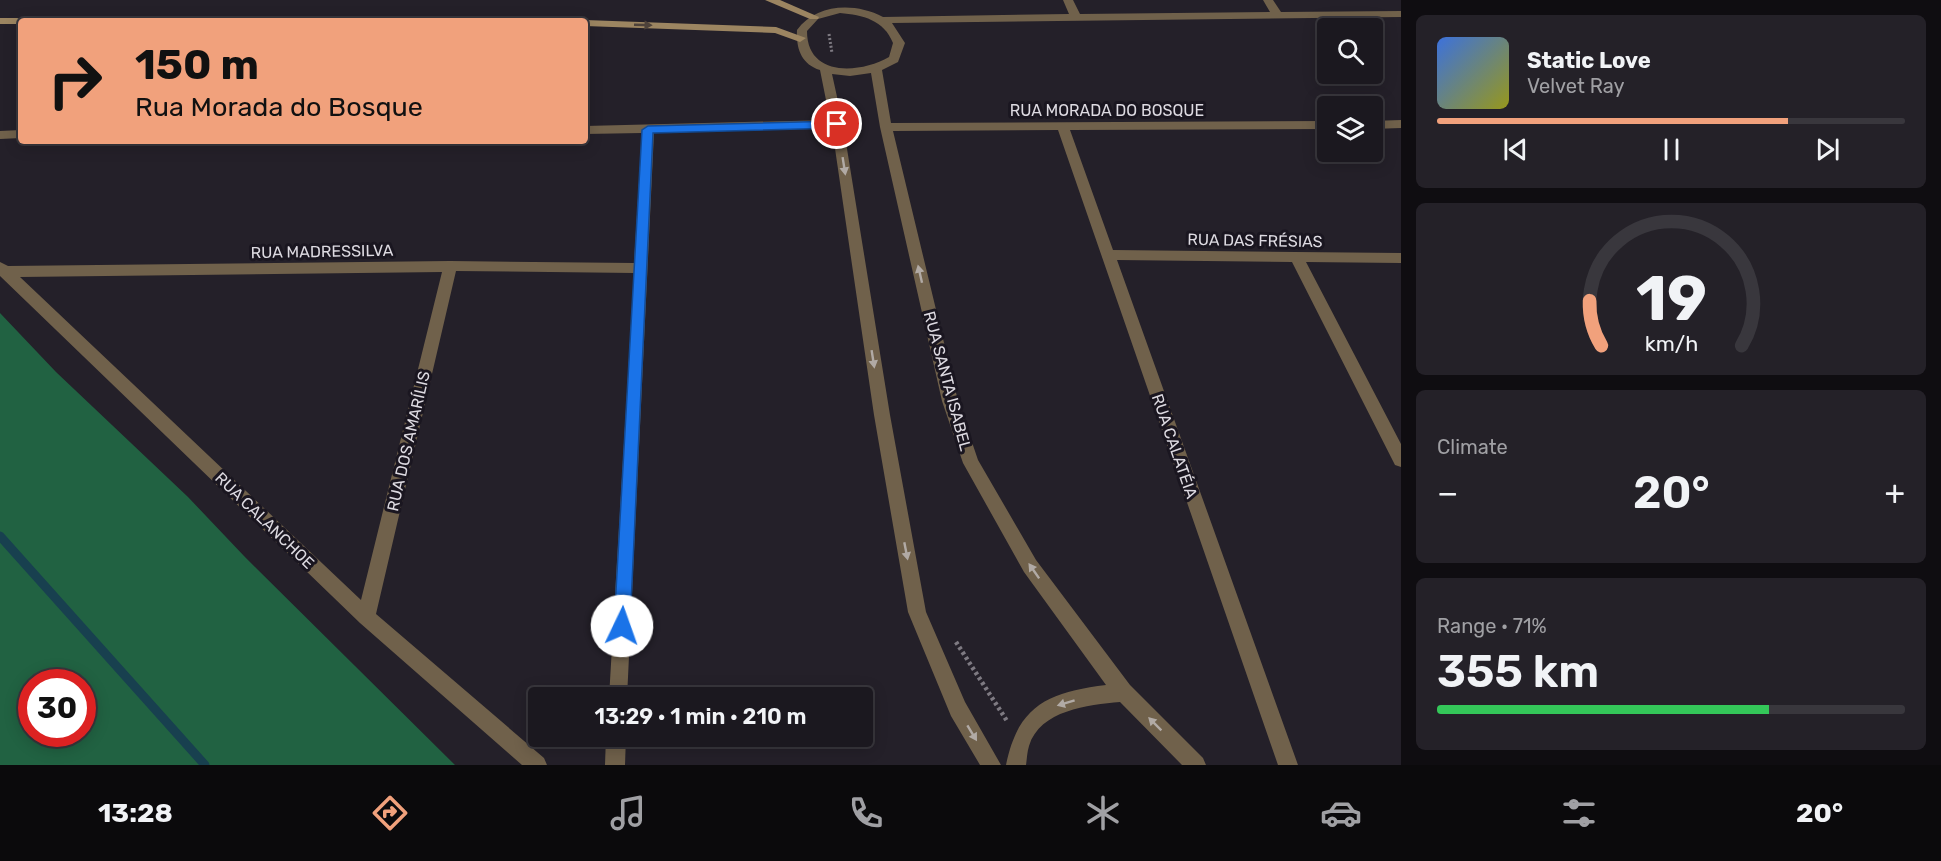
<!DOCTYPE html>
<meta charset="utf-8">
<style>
:root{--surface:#1b181f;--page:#242128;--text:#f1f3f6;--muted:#a0a0a4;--line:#39373d;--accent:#f1a17c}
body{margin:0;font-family:Rubik,sans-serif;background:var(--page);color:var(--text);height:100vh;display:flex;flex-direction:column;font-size:22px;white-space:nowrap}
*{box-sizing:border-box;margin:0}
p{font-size:20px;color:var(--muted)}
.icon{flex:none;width:33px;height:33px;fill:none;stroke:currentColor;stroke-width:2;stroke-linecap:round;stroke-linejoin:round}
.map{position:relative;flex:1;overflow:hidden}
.drawer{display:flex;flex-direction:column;gap:15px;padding:15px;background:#0f0d11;width:540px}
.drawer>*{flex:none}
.top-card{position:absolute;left:18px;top:18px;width:570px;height:126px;border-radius:6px;box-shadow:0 3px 15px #0003,0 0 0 2px var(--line);background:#f1a17c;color:#111;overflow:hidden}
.tools{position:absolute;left:1317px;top:18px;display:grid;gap:12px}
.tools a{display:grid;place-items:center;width:66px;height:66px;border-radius:6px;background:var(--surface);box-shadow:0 3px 15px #0003,0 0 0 2px var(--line);font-size:30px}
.speed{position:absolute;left:18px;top:669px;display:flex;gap:12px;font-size:30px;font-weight:700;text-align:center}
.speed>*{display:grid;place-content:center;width:78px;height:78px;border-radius:50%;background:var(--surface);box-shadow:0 3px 15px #0003,0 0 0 2px var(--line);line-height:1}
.speed .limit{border:9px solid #d22;background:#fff;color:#111}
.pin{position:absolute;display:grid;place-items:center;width:51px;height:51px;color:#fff;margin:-26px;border:3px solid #fff;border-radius:50%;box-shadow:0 2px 6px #0007}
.me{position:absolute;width:66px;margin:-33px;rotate:3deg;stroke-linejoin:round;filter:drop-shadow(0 0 4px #0008)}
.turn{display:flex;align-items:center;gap:21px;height:126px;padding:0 18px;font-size:27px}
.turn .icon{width:78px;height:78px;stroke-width:2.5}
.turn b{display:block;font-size:42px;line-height:51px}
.big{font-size:45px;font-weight:600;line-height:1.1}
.drawer .card{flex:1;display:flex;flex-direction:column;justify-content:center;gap:9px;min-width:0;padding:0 21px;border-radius:9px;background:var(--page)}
.drawer .dial{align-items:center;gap:0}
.dial svg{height:156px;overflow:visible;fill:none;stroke:var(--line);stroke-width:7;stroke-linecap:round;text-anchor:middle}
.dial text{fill:var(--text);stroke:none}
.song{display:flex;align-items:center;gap:18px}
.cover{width:72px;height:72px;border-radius:9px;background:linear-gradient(135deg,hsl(220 70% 55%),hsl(60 70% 35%))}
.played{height:6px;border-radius:3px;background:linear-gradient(90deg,var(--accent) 75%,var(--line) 75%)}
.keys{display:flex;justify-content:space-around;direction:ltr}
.heat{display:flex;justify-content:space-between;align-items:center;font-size:33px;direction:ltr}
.charge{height:9px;border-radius:4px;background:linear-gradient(90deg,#34c759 71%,var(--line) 0)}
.trip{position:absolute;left:528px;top:687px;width:345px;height:60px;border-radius:6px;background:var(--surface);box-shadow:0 3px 15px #0003,0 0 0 2px var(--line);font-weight:600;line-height:60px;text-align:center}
.tabs{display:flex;height:96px;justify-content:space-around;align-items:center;background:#0b0a0c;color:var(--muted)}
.tabs .icon{width:42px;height:42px}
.tabs .on{color:var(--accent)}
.tabs b{font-size:27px;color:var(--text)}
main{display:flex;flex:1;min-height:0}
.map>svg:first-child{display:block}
.forest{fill:#216242;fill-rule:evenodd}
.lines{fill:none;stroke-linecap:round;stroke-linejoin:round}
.stream{stroke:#18404f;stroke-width:9}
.path-far1{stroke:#7e7a82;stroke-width:3;stroke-dasharray:2 2;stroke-linecap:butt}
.path{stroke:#7e7a82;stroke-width:4.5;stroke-dasharray:3 3;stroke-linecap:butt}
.street{fill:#70614b;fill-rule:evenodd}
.secondary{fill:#9c8561;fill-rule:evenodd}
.oneway{fill:#4e423a}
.oneway2{fill:#b1aaa5}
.route{fill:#1a73e8;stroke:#114b97;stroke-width:1.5}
.labels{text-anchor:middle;stroke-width:6;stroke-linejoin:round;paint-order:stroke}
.street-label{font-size:16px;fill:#dddae1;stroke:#1a1620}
</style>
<main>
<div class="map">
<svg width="1401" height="765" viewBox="0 0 1401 765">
<rect width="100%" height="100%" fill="#242029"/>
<!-- forest -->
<path class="forest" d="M0,313l56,59 132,125 56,59 211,209h-455zM32,682h50v52h-50z"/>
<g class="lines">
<!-- stream -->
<polyline class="stream" points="0,536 205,765"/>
<!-- path-far1 -->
<polyline class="path-far1" points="829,34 832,53"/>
<!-- path -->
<polyline class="path" points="956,642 1007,721"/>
<!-- street -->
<g class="street">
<path d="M1063,0h10l7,14 190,-2 -7,-12h10l8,12 120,-1v6l-509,6 13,20 -7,19 -16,8 9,53 437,-2v8l-258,1 43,120 288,3v10l-95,-1 95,182v23l-6,-2 -103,-203 -175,-2 181,505h-20l-220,-635 -165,1 65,270 20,59 58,100 94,125 73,73 3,7h-24l-62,-63c-32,3 -80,8 -91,44 -2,6 -2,13 -3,19h-20c12,-60 43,-73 100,-80l-82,-113 -61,-109 -21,-62 -62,-274 -9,-54 -21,3 -18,-2 11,50 47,291 36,197 39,90 36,63h-21l-29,-49 -43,-104 -34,-197 -42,-287 -178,5 -27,565h-18l25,-425 -178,-2 -80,343 168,144 3,7h-25l-162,-142 -360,-347v-14l8,4 442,-5 184,2 8,-130 -57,1v-8l245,-6 -10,-50c-19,-6 -24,-22 -23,-40 19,-26 57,-28 86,-13l186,-3zM840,13c23,2 44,7 53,30l-4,14c-30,17 -82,20 -82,-26l11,-12zM442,272l-81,328 -341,-323z"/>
<polygon points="1401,120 1401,128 1372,129 1372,121"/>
<polygon points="21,130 21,138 0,139 0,131"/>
<polygon points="606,736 626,736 625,765 605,765"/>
</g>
<!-- secondary -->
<g class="secondary">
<polygon points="765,0 780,0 819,17 818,19 810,19"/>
<polygon points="0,18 99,18 104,21 21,21 21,24 0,24"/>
<polygon points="585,20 776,27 806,38 800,42 775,33 585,26 585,21 581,21"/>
</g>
</g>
<!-- one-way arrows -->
<defs><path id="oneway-solid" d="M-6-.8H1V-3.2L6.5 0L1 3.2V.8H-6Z" transform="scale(1.5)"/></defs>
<use class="oneway" href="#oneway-solid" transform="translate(643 25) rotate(2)"/>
<g class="oneway2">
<use href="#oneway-solid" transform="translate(844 166) rotate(81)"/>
<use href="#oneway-solid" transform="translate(920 274) rotate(-103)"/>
<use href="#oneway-solid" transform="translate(873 359) rotate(81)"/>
<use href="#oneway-solid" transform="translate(906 551) rotate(79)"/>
<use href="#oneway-solid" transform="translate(1034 571) rotate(-125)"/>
<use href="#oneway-solid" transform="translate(1066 703) rotate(163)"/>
<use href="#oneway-solid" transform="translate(1155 724) rotate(-135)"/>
<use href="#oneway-solid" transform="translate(972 733) rotate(59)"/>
</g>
<!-- route -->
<polygon class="route" points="837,121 843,124 837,128 653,133 630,626 628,632 622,634 616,632 614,626 642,130 648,126"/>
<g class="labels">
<!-- street labels -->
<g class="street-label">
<text x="1107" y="116">RUA MORADA DO BOSQUE</text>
<text transform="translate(1255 240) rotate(1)" y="6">RUA DAS FRÉSIAS</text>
<text transform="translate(322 251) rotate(-1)" y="6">RUA MADRESSILVA</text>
<text transform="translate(948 381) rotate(75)" y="6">RUA SANTA ISABEL</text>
<text transform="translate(408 441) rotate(-77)" y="6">RUA DOS AMARÍLIS</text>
<text transform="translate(1175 446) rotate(71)" y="6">RUA CALATÉIA</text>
<text transform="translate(265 520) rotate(44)" y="6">RUA CALANCHOE</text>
</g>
</g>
</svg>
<div class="tools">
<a><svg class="icon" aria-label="search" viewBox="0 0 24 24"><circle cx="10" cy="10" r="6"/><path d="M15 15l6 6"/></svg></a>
<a><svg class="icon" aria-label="layers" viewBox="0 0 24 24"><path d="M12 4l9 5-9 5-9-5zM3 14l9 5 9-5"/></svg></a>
</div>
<div class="speed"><div class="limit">30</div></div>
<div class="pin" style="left:837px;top:124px;background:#d93025"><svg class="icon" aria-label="arrive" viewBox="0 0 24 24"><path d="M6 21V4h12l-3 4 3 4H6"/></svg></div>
<svg class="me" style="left:622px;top:626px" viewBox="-20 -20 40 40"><circle r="19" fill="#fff"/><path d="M0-13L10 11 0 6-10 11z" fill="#1a73e8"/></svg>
<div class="trip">13:29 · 1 min · 210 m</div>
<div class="top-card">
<div class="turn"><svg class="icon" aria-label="right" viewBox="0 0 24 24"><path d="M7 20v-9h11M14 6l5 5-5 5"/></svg><div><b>150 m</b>Rua Morada do Bosque</div></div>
</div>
</div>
<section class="drawer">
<div class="card">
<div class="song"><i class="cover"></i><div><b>Static Love</b><p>Velvet Ray</p></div></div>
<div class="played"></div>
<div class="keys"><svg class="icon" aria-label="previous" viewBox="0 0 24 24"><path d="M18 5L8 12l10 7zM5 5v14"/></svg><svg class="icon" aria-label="pause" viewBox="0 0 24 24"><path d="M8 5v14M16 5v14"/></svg><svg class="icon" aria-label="next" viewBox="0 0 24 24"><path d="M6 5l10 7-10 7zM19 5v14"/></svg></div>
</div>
<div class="card dial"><svg viewBox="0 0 100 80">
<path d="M14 69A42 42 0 1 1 86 69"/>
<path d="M14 69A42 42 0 0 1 8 46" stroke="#f1a17c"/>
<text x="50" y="56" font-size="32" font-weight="700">19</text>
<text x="50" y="72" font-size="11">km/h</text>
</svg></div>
<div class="card"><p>Climate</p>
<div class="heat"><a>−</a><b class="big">20°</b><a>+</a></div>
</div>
<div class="card"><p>Range · 71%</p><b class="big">355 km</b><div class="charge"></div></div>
</section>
</main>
<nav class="tabs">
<b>13:28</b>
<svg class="icon on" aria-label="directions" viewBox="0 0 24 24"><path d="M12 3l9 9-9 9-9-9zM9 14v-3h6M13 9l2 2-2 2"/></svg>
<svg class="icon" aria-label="music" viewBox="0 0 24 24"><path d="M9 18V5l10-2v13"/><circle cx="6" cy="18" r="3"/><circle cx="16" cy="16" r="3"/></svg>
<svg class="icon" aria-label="phone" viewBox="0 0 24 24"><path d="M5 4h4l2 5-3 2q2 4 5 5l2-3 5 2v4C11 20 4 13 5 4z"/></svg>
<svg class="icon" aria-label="climate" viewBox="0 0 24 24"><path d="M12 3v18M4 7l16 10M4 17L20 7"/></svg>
<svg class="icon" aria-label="car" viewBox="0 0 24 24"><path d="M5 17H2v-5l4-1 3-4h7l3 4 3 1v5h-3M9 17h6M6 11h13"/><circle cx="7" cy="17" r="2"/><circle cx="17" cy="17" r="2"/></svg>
<svg class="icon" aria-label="filters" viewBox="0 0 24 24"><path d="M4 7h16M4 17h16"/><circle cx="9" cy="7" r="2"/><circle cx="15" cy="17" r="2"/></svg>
<b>20°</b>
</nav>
